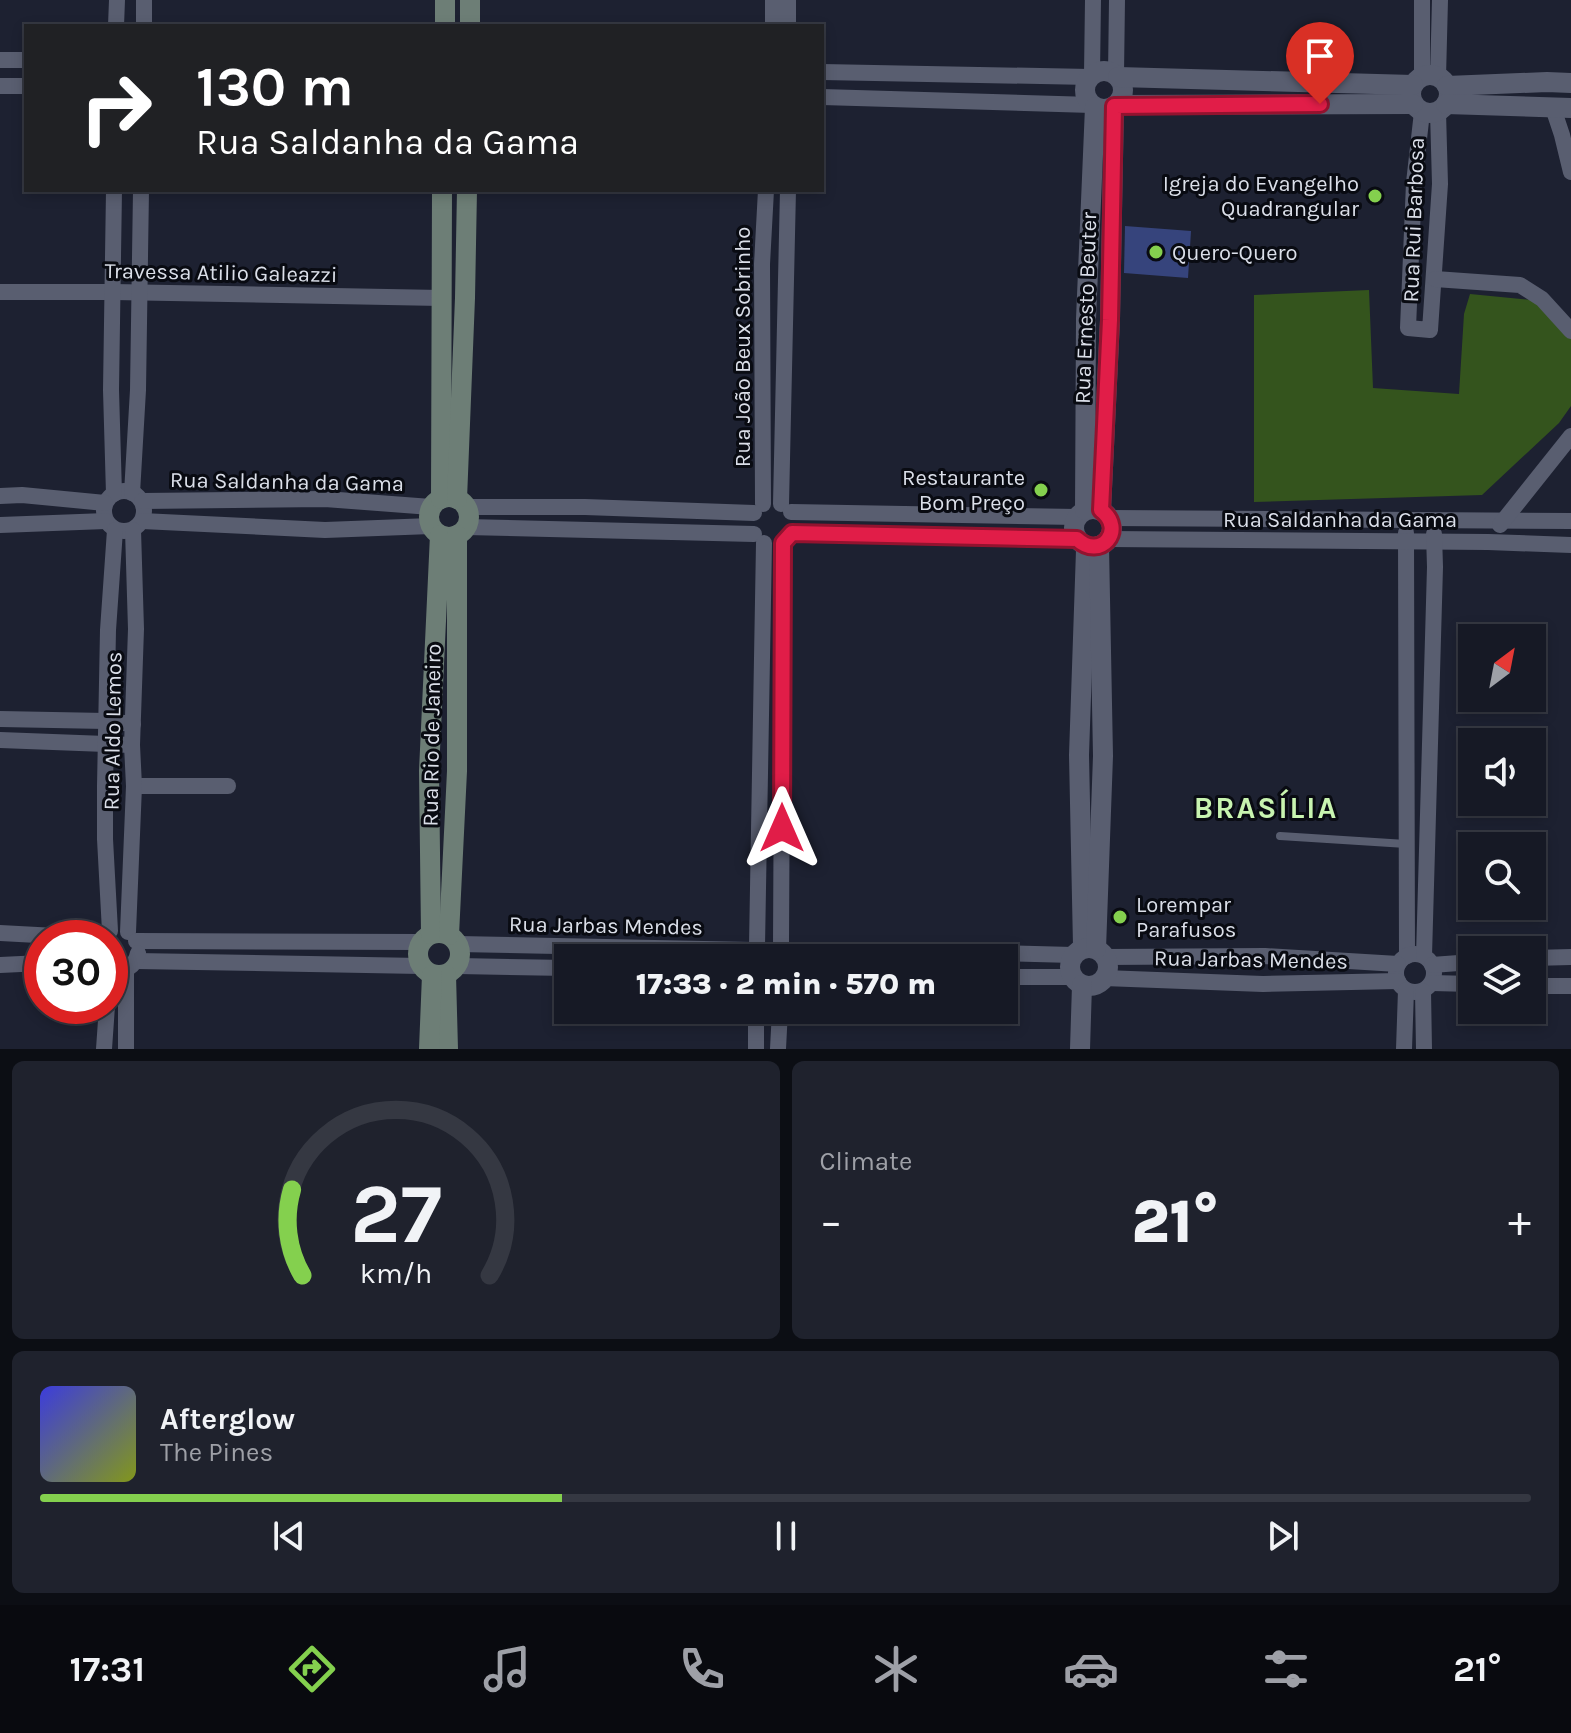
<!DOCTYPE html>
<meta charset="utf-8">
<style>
:root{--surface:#161925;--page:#1f222d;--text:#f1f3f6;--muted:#9ea0a7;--line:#353842;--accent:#84d04e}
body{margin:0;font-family:Karla,sans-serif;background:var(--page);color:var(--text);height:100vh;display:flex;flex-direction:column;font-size:30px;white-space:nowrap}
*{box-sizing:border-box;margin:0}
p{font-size:26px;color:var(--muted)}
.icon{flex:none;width:44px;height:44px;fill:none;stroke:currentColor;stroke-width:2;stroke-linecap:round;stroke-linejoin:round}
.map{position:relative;height:1049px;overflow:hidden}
.drawer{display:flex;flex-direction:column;gap:12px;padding:12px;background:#0c0e14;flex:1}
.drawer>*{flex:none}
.banner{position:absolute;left:24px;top:24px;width:800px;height:168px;border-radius:0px;box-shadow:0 4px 12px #0003,0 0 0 2px var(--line);background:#202124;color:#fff;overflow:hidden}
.needle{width:52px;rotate:32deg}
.buttons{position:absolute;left:1458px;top:624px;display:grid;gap:16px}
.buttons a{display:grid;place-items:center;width:88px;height:88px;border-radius:0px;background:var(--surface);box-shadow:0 4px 12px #0003,0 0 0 2px var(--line);font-size:40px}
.speed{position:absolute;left:24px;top:920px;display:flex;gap:16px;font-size:40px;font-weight:700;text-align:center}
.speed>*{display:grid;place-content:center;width:104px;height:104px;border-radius:50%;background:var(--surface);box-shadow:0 4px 12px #0003,0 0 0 2px var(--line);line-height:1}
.speed .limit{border:12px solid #d22;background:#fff;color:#111}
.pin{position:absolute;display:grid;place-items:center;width:68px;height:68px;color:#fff;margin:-82px -34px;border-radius:50% 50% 50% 0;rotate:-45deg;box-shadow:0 0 8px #0007}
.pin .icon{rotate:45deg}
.me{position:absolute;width:88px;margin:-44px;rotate:0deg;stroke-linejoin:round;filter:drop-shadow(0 0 6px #0008)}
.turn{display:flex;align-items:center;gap:28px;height:168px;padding:0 40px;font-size:36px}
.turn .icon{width:104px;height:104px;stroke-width:2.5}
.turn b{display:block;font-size:56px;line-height:68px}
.big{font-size:60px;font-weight:800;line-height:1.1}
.drawer .tile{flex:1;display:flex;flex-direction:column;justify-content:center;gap:12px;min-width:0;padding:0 28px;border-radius:12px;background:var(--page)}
.drawer .dial{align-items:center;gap:0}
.dial svg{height:208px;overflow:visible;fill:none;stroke:var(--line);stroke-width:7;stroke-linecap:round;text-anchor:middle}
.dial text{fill:var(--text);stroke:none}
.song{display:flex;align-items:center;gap:24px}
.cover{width:96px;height:96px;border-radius:12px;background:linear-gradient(135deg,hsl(240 70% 55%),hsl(70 70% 35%))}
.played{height:8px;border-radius:4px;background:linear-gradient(90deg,var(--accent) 35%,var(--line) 35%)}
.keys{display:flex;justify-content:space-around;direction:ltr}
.heat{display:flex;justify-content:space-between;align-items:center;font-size:44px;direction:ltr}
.drawer .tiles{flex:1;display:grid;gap:12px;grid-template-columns:1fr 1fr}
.tile:last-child{grid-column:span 2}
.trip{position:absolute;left:554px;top:944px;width:464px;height:80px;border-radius:0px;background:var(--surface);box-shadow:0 4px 12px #0003,0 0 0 2px var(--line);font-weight:800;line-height:80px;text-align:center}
.tab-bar{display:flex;height:128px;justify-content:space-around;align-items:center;background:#090a0f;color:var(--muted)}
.tab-bar .icon{width:56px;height:56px}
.tab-bar .active{color:var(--accent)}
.tab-bar b{font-size:36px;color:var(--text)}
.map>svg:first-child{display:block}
.green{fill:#34541d}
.building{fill:#36447c}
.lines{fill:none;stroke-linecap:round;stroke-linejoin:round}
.service{stroke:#595e70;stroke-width:8}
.minor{stroke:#595e70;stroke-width:16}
.tertiary{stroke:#595e70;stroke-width:20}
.secondary{stroke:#6d7e76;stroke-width:20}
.route-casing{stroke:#92132f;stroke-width:20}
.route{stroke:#e11d48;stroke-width:14}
.poi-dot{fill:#84d04e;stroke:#090b12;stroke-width:3}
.labels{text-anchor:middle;stroke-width:6;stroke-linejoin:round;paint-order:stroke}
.poi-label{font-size:22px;fill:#dbdfe9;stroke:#090b12;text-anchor:end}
.street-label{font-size:22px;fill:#dbdfe9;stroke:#090b12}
.district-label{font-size:30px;font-weight:bold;letter-spacing:2px;fill:#c8f4b0;stroke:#090b12}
</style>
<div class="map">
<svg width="1571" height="1049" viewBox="0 0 1571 1049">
<rect width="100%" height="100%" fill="#1d2131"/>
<!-- green -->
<polygon class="green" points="1369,290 1373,388 1459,394 1464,314 1470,294 1541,301 1571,336 1571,406 1559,423 1482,495 1254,502 1254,295"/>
<!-- building -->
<polygon class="building" points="1125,226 1191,231 1188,278 1124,273"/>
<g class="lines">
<!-- service -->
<polyline class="service" points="1280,836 1406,844"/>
<!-- minor -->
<g class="minor">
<polyline points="773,0 773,26"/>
<polyline points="1422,0 1422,77"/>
<polyline points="116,26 117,0"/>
<polyline points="144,26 144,0"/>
<polyline points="788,26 788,0"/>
<polyline points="0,60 26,60"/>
<polyline points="822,72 1090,77"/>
<polyline points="1092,74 1093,0"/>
<polyline points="1116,74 1117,0"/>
<polyline points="1438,77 1440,0"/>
<polyline points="0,86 26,86"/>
<polyline points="822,97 1092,105"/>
<polyline points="1553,108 1562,135 1571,172"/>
<polyline points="1422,112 1414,183 1408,328 1430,330 1440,184 1438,112"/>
<polyline points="1435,279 1520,285 1542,299 1571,331"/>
<polyline points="0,292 113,292 441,298"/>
<circle cx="124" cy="511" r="20"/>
<polyline points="132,493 138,390 141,190"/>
<polyline points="114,494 111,390 114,190"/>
<polyline points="0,496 22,495 105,503"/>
<polyline points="142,501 325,499 431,507"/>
<polyline points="763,504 762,264 766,190"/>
<polyline points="781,504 788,190"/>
<polyline points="466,507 585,507 754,513"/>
<polyline points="791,512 1077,517"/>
<polyline points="1109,518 1571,521"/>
<polyline points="142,521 325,530 431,526"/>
<polyline points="0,525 106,521"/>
<polyline points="1500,525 1571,436"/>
<polyline points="466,527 754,534"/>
<polyline points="792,533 1077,539"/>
<polyline points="1406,533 1407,956"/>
<polyline points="1108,539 1488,542 1571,545"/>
<polyline points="0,719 106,721 133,724"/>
<polyline points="0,740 132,745"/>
<polyline points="134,786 228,786"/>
<polyline points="110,931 105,839 105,786 108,630 115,530"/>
<polyline points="128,932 134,786 132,745 136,629 133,530"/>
<polyline points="0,933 93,938"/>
<polyline points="136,941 421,942"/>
<polyline points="458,944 753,950"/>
<polyline points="757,946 764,543"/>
<polyline points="781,946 783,543"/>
<polyline points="785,950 914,951 1073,955"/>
<circle cx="1415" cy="973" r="19"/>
<polyline points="1424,956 1435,567 1434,534"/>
<polyline points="1105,957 1265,956 1398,964"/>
<polyline points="1532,958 1571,957"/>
<polyline points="136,961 421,966"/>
<polyline points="0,965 42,963"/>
<polyline points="1432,965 1472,962"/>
<polyline points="458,966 568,968"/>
<path d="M110,970c14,4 25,-3 28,-17"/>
<polyline points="1004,977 1073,977"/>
<polyline points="1104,978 1263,984 1398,981"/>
<polyline points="1432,983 1472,984"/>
<polyline points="1532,986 1571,986"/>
<polyline points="1423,991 1424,1049"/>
<polyline points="756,1010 756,1049"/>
<polyline points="104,1049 107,1006"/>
<polyline points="126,1049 126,970"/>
<polyline points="778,1049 780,1010"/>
<polyline points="1404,1049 1406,990"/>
</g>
<!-- tertiary -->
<g class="tertiary">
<circle cx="1104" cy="90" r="19"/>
<circle cx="1430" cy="94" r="19"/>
<polyline points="1118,77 1413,85"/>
<polyline points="1447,86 1547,82 1571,83"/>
<polyline points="1446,104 1571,108"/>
<polyline points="1116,105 1413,104"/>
<circle cx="1093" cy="528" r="19"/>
<polyline points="1085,510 1086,319 1095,107"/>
<polyline points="1101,510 1110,320 1114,106"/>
<polyline points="1083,946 1079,755 1086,550"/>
<circle cx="1089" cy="967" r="19"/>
<polyline points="1096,949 1103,756 1099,546"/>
<polyline points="1080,1049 1082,985"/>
</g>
<!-- secondary -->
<g class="secondary">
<polyline points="445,26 445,0"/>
<polyline points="470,26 470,0"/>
<circle cx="449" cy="517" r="20"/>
<polyline points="441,499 442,190"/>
<polyline points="457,499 465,298 467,190"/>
<circle cx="439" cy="954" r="21"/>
<polyline points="431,934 429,771 440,535"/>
<polyline points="449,935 457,771 457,535"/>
<polyline points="446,975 448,1049"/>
<polyline points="429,1049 432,975"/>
</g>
</g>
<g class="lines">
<!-- route casing -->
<g class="route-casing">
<path id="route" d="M782,828l1,-285 9,-10 285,6c23,22 50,-9 24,-29l9,-190 4,-214 206,-2"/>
</g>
<!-- route -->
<use href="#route" class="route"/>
</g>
<!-- markers -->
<g class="poi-dot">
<circle cx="1375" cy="196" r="8"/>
<circle cx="1156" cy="252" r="8"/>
<circle cx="1041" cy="490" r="8"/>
<circle cx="1120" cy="917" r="8"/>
</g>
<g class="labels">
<!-- poi labels -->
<g class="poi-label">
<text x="1359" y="191">Igreja do Evangelho<tspan x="1359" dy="25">Quadrangular</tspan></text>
<text x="1172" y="260" text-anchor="start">Quero-Quero</text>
<text x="1025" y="485">Restaurante<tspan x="1025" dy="25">Bom Preço</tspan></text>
<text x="1136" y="912" text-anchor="start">Lorempar<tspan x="1136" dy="25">Parafusos</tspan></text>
</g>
<!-- street labels -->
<g class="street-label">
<text transform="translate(1413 220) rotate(-88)" y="8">Rua Rui Barbosa</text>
<text transform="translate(221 272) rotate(1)" y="8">Travessa Atilio Galeazzi</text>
<text transform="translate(1085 308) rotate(-88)" y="8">Rua Ernesto Beuter</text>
<text transform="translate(742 347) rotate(-90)" y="8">Rua João Beux Sobrinho</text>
<text transform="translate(287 481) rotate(1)" y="8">Rua Saldanha da Gama</text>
<text x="1340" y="527">Rua Saldanha da Gama</text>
<text transform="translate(112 731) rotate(-89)" y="8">Rua Aldo Lemos</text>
<text transform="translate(431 735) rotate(-89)" y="8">Rua Rio de Janeiro</text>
<text transform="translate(606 925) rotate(1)" y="8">Rua Jarbas Mendes</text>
<text transform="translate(1251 959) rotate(1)" y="8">Rua Jarbas Mendes</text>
</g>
<!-- district labels -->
<g class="district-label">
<text x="1266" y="818">BRASÍLIA</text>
</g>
</g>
</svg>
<div class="buttons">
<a><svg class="needle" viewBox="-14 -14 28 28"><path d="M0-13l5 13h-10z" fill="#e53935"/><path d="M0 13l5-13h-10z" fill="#9ea0a7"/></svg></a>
<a><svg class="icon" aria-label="sound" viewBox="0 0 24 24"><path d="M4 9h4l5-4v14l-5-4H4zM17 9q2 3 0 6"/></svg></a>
<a><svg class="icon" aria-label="search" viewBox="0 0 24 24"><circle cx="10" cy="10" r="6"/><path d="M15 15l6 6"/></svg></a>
<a><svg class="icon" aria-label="layers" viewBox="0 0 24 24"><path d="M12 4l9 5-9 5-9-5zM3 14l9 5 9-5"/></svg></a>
</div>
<div class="speed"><div class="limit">30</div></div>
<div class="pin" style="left:1320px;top:104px;background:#d93025"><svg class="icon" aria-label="arrive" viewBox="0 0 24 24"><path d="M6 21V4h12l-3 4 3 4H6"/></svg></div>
<svg class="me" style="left:782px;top:828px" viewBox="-20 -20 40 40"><path d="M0-17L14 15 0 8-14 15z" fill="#e11d48" stroke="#fff" stroke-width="4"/></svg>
<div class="trip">17:33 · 2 min · 570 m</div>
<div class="banner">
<div class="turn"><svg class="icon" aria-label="right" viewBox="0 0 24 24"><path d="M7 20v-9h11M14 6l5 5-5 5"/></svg><div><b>130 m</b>Rua Saldanha da Gama</div></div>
</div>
</div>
<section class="drawer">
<div class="tiles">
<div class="tile dial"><svg viewBox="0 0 100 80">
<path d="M14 69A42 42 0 1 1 86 69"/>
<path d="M14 69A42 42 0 0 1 10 36" stroke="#84d04e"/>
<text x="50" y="56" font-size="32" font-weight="700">27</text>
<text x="50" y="72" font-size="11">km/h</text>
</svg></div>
<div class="tile"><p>Climate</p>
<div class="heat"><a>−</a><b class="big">21°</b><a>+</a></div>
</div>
<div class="tile">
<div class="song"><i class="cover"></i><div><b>Afterglow</b><p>The Pines</p></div></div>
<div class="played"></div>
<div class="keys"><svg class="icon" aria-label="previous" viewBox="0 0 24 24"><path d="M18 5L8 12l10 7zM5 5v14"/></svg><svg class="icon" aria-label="pause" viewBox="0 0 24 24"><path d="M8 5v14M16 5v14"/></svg><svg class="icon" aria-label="next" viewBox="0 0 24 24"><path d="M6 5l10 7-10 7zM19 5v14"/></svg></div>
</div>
</div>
</section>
<nav class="tab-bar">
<b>17:31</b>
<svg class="icon active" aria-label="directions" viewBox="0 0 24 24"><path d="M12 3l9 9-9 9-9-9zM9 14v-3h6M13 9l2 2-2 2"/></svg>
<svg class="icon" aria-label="music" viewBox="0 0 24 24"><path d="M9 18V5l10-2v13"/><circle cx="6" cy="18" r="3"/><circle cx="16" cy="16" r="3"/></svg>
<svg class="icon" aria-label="phone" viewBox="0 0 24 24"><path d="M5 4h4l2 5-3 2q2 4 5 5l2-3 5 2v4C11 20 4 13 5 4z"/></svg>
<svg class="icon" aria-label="climate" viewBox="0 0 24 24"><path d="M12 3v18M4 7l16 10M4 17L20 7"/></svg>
<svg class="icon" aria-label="car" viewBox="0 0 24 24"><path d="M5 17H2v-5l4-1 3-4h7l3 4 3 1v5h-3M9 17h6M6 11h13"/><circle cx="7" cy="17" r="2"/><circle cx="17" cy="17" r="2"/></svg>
<svg class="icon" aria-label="filters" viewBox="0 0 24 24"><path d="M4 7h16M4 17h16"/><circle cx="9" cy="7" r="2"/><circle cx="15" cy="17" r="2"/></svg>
<b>21°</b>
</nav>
